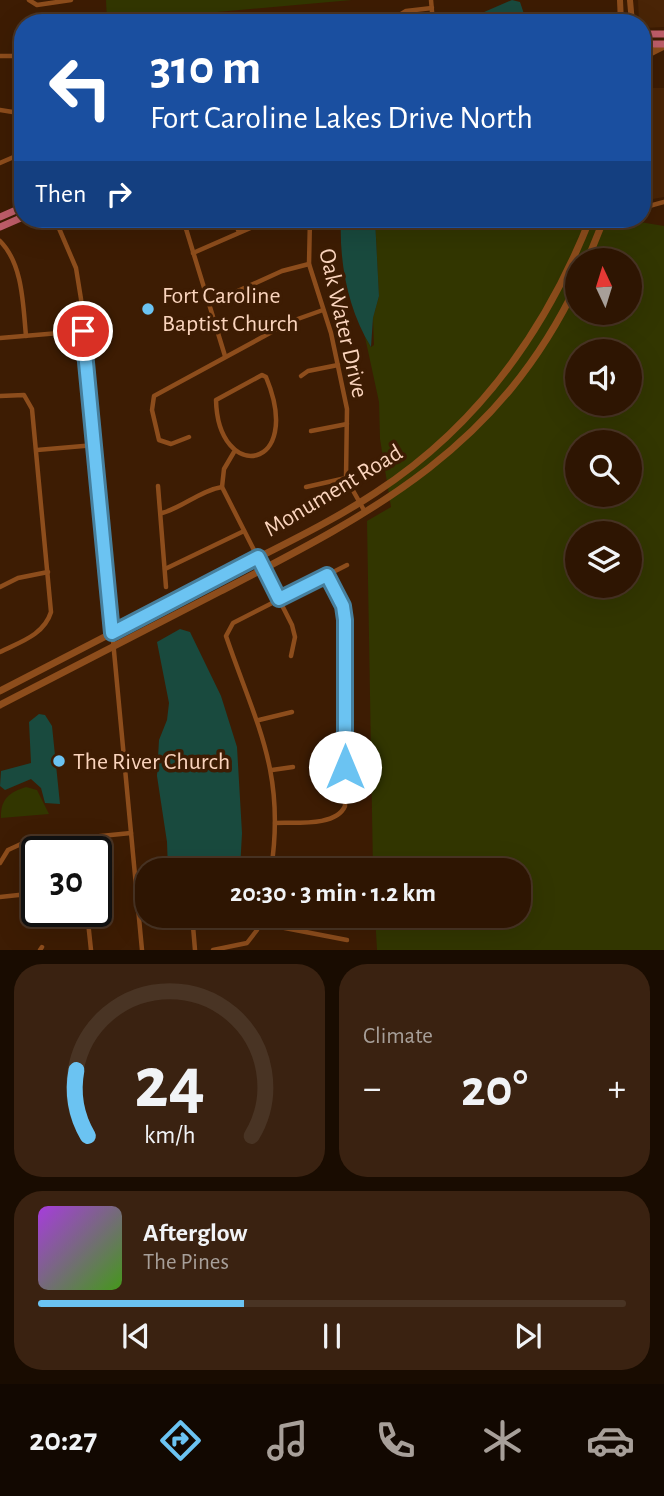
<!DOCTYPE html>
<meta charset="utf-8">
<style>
:root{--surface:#2e1502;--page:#3a2211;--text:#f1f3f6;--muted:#a79f99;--line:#493424;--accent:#6bc3f2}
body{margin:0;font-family:"Alegreya Sans",sans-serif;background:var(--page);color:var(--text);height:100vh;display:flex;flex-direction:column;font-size:26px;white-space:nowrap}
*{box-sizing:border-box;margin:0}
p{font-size:23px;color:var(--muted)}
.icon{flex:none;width:38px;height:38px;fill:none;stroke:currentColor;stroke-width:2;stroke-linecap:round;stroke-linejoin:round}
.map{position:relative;height:950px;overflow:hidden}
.drawer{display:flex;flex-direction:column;gap:14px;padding:14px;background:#190c01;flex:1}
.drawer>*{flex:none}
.hud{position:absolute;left:14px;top:14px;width:637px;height:214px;border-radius:28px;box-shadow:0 7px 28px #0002,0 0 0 2px var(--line);background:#1a4fa0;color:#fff;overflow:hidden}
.needle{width:46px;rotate:356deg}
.fabs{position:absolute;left:565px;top:248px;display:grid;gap:14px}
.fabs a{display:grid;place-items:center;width:77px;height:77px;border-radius:50%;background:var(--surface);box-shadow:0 7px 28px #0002,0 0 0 2px var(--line);font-size:35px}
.speed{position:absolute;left:21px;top:836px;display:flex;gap:14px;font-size:35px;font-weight:700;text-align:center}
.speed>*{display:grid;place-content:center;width:91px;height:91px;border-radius:50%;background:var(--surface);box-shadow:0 7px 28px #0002,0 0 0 2px var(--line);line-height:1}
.speed .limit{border:4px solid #111;border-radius:10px;background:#fff;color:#111}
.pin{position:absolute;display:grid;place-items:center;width:60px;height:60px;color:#fff;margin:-30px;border:4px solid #fff;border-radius:50%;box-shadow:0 2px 7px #0007}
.me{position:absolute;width:77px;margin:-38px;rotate:0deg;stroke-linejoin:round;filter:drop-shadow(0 0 5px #0008)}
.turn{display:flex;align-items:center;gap:24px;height:147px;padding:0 21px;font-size:32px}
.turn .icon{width:91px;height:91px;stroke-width:2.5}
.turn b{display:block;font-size:49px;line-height:60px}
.then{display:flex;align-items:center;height:66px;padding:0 21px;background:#0003;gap:14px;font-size:26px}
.big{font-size:52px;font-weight:600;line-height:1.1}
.drawer .tile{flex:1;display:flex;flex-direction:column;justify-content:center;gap:10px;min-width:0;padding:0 24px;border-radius:28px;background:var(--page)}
.drawer .dial{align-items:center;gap:0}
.dial svg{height:182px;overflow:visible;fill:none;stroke:var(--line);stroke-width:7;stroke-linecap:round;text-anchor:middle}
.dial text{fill:var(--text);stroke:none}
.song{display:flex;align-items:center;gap:21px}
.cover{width:84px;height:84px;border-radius:10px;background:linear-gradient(135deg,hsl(280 70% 55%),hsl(100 70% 35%))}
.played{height:7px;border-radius:4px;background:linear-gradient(90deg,var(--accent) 35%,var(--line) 35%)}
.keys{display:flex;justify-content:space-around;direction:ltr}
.heat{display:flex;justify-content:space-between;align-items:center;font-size:38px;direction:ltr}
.drawer .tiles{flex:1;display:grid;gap:14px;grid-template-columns:1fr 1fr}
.tile:last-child{grid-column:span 2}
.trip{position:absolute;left:135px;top:858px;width:396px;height:70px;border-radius:28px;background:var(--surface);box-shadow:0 7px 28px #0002,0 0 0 2px var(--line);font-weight:600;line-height:70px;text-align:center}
.tab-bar{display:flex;height:112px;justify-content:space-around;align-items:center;background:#120801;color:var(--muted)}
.tab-bar .icon{width:49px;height:49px}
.tab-bar .on{color:var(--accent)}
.tab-bar b{font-size:32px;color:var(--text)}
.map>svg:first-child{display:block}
.built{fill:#492406}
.green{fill:#323600;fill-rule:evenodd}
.water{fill:#194a3e}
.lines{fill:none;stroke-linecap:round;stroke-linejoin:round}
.minor{stroke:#8d4d1c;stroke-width:4.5}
.tertiary{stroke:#8d4d1c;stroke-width:6}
.secondary{stroke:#8d4d1c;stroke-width:7}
.primary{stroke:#be5d69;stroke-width:7}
.route-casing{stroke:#467f9d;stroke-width:18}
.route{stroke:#6bc3f2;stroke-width:12}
.poi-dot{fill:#6bc3f2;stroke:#3d1c03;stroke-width:2.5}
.labels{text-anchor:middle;stroke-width:7;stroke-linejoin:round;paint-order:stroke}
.poi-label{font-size:24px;fill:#fad4bd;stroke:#3d1c03;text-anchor:start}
.street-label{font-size:24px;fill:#fad4bd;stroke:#3d1c03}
</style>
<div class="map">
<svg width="664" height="950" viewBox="0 0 664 950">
<rect width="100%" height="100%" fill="#3d1c03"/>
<!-- built -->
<g class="built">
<polygon points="638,0 664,0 664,27 645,28 639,22"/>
<polygon points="642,88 664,88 664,197 642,201"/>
</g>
<!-- green -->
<g class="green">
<polygon points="106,0 352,0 107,22"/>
<path d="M375,219h247l42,7v724h-287l-2,-35h143v-45h-145l-6,-349 24,-14 -11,-68 -1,-37 -14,-65 6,10 3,-2 -1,-27 6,-22zM578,261h52v52h-52zM578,352h52v52h-52zM578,443h52v52h-52zM578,534h52v52h-52z"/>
<path d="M26,787l11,3 12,24 -48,4c-1,-19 9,-26 25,-31z"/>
</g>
<!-- water -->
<g class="water">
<polygon points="512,0 520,2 527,23 466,23 468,19"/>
<path d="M341,219h34l4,77 -6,22 -2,29c-23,-37 -32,-85 -30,-128z"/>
<polygon points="180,629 190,632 221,696 237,747 242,833 240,870 168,870 167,842 157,776 159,740 167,720 169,703 157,642"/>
<polygon points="39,714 45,715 52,726 60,804 45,803 41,788 31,779 5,790 0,786 1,771 31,763 29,722"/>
</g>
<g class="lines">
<!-- minor -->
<g class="minor">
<polyline points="29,0 37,5 71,0"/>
<polyline points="431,0 433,23"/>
<polyline points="398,16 406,11 432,8"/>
<path d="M0,56h13c24,19 -5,67 10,94"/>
<polyline points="0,110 19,113"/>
<polyline points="0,163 23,153"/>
<polyline points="642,208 664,202"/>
<polyline points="55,219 76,268 81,299 142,950"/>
<polyline points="183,219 225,356"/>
<polyline points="233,219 239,232"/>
<polyline points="310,219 309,264 331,333 347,409 346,478 365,512"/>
<path d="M0,241c23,23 23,64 26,95"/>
<polyline points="193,253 271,219"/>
<polyline points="209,304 282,271 309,264"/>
<polyline points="0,338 83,331"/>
<path d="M262,375l4,2c39,94 -48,107 -50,23z"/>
<polyline points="301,376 308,371 338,365"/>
<path d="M0,396l24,-1 8,14 19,203c-7,23 -31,30 -51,40"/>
<polyline points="311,431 347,424"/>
<polyline points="189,437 171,444 159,440 152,410 154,396 292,321 323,310"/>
<polyline points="37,450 95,445"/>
<polyline points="234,452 224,469 222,487 292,625 295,637 291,656"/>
<polyline points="158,486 166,587"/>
<polyline points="306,487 346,478"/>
<path d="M162,513c22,-6 37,-22 60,-26"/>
<polyline points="165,569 244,531"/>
<polyline points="0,587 18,578 48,572"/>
<polyline points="259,720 292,712"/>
<polyline points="272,770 293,767"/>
<path d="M275,823c20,-1 61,4 70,-17v-186l-2,-14 -16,-31"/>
<polyline points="0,863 8,850 21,844 131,833"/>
<path d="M271,870c15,-98 -15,-146 -45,-234l7,-13 114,-58"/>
<polyline points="0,897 37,893"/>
<polyline points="87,912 91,950"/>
<polyline points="259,923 347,940"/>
<polyline points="40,950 42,947"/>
<polyline points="195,950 193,926 199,915"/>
<polyline points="213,950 247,943 257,930 261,915"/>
</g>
<!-- tertiary -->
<g class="tertiary">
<polyline points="620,0 621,23"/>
<polyline points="630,0 632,23"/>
</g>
<!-- secondary -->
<g class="secondary">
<polyline points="642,57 664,46"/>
<polyline points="587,261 604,219"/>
<path d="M0,691c75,-39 151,-78 226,-117 50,-26 102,-50 149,-81 102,-66 171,-163 215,-274"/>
<path d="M0,705c74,-38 148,-76 221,-114 155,-80 278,-143 357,-309"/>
</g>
<!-- primary -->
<g class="primary">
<polyline points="642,34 664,34"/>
<polyline points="642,44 664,44"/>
<polyline points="0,217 23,207"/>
<polyline points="0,227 23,217"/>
</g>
</g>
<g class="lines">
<!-- route casing -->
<g class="route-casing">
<polyline id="route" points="83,331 112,633 258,557 279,599 327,575 343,606 345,620 345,767"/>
</g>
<!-- route -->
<use href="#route" class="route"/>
</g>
<!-- markers -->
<g class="poi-dot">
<circle cx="148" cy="309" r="7"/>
<circle cx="59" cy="761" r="7"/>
</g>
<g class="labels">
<!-- poi labels -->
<g class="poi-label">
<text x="162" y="303">Fort Caroline<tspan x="162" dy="28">Baptist Church</tspan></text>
<text x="73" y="769">The River Church</text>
</g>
<!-- street labels -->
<g class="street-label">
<text transform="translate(344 323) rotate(77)" y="8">Oak Water Drive</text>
<text transform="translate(333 490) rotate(-31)" y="8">Monument Road</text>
</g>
</g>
</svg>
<div class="fabs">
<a><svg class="needle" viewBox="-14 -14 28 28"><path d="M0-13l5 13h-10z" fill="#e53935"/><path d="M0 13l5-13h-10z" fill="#a79f99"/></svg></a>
<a><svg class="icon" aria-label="sound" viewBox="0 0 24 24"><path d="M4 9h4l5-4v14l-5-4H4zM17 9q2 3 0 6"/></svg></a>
<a><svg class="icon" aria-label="search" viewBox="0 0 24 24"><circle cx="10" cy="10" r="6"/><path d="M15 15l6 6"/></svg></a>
<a><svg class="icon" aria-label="layers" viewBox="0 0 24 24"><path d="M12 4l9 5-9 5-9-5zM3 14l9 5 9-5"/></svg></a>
</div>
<div class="speed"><div class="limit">30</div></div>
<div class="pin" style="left:83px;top:331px;background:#d93025"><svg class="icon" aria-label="arrive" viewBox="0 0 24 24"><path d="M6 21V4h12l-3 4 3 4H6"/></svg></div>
<svg class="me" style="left:345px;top:767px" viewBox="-20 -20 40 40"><circle r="19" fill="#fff"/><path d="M0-13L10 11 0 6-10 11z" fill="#6bc3f2"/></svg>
<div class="trip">20:30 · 3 min · 1.2 km</div>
<div class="hud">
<div class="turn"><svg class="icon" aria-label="left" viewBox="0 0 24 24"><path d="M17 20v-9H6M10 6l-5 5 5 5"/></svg><div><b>310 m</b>Fort Caroline Lakes Drive North</div></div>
<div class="then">Then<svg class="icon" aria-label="right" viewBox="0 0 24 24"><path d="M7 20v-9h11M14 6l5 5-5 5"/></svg></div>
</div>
</div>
<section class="drawer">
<div class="tiles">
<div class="tile dial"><svg viewBox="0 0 100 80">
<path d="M14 69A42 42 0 1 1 86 69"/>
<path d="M14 69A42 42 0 0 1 9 40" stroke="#6bc3f2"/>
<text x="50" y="56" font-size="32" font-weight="700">24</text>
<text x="50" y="72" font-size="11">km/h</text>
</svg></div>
<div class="tile"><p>Climate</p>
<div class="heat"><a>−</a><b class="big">20°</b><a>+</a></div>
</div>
<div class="tile">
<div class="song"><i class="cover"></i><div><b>Afterglow</b><p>The Pines</p></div></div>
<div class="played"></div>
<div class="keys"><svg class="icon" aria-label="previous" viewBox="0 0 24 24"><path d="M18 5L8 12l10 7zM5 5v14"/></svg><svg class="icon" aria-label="pause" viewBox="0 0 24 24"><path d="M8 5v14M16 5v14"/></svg><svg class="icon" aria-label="next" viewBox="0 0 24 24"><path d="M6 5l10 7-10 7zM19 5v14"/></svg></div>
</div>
</div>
</section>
<nav class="tab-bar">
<b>20:27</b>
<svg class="icon on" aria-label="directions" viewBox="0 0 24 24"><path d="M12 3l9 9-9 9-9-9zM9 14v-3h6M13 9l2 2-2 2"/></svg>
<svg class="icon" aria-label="music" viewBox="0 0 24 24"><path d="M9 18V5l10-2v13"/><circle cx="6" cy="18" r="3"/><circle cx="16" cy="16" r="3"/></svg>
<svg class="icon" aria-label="phone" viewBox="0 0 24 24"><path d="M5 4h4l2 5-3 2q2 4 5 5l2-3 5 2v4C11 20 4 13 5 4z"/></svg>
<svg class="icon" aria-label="climate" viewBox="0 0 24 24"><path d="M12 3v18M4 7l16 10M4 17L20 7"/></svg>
<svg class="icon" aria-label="car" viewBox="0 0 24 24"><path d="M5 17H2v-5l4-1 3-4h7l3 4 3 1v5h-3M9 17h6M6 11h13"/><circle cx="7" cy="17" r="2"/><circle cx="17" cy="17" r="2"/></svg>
</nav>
